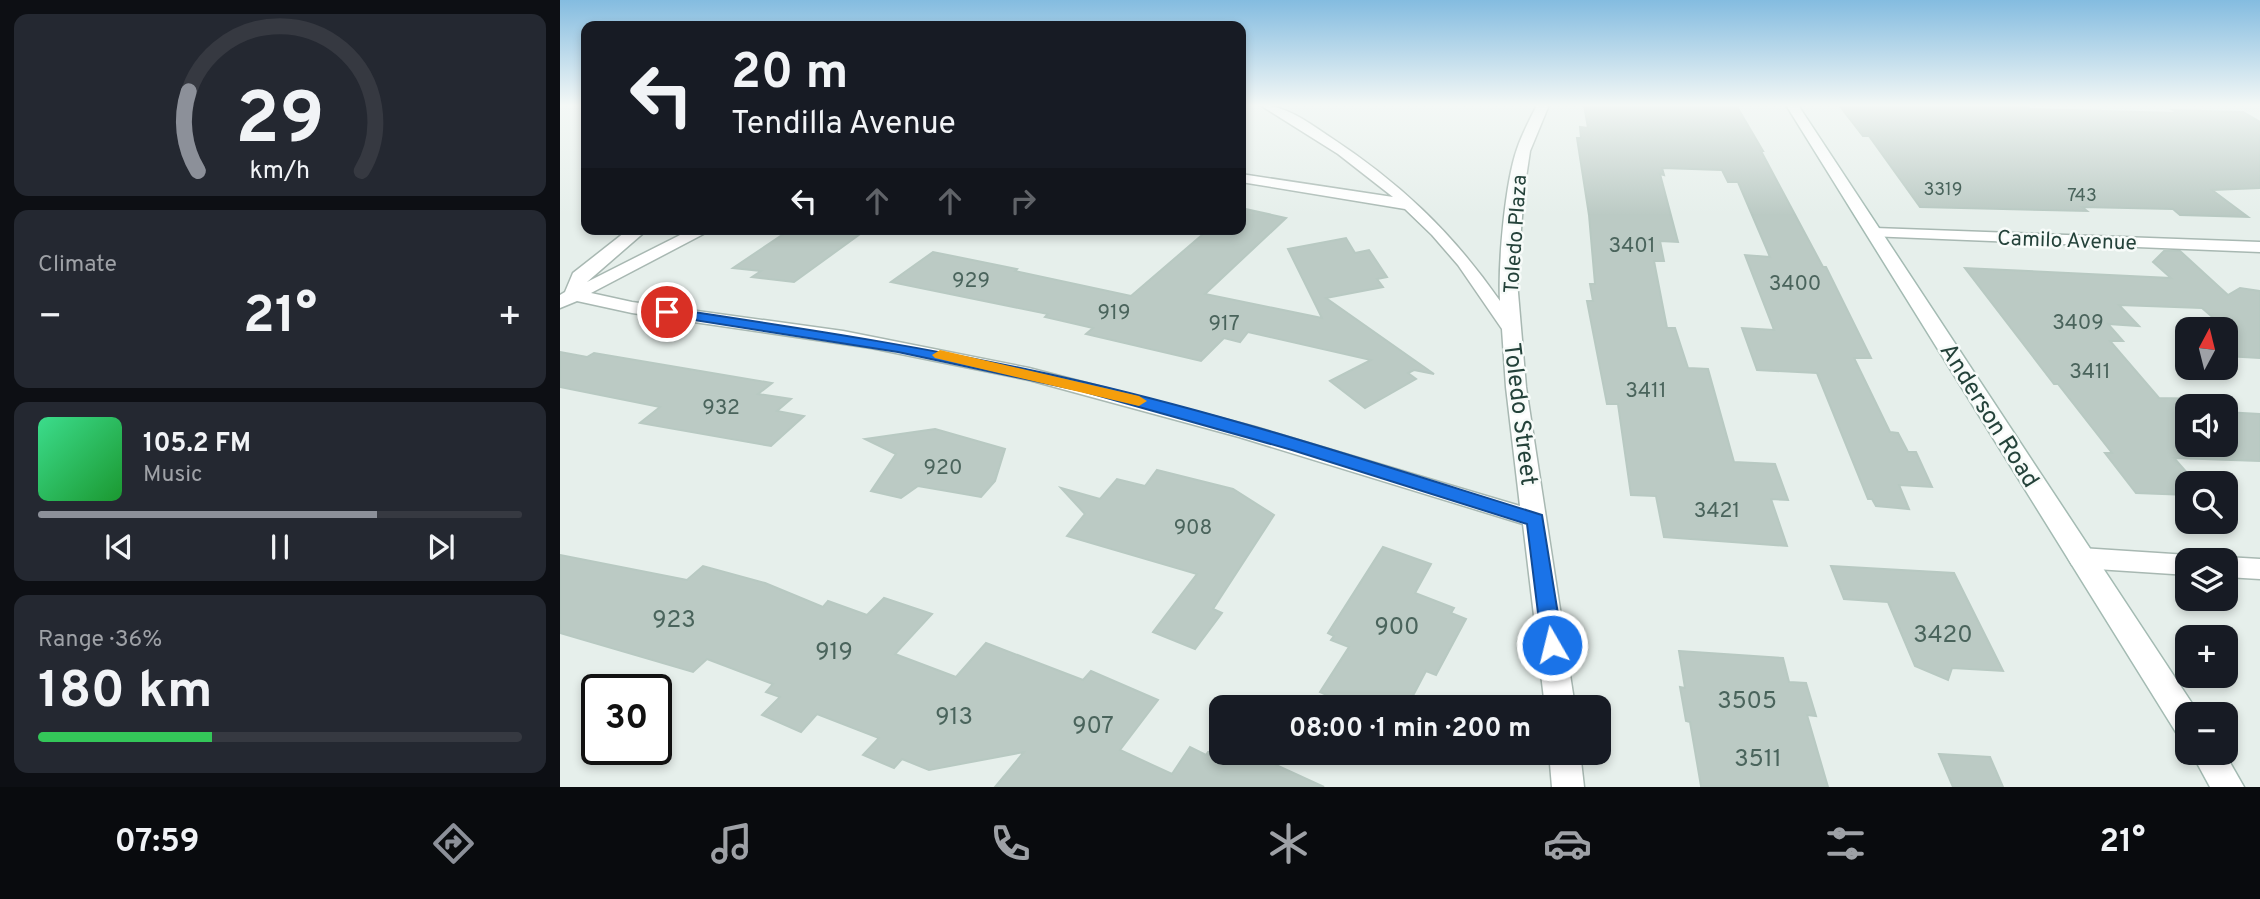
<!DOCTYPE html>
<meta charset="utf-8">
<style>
:root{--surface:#171b24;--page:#242831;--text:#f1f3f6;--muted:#9ea1a6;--line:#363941;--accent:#8c9099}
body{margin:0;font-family:Overpass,sans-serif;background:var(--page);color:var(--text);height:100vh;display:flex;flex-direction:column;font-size:26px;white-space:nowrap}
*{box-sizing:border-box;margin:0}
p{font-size:23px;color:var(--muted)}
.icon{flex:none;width:38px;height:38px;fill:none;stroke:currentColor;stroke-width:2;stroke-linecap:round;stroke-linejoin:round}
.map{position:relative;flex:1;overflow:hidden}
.panel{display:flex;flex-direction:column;gap:14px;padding:14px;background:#0d0f14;width:560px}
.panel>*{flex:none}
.guide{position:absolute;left:21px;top:21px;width:665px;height:214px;border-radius:14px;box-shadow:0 4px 10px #0003;background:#171b24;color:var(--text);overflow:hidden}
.needle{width:46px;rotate:7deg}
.controls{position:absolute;left:1615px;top:317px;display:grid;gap:14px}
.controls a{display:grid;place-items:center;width:63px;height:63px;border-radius:14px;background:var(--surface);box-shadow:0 4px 10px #0003;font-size:35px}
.speed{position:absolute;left:21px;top:674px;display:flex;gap:14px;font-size:35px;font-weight:700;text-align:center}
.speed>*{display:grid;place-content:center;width:91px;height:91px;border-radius:50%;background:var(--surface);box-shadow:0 4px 10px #0003;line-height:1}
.speed .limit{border:4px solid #111;border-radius:10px;background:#fff;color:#111}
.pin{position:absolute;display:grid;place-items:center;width:60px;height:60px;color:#fff;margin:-30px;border:4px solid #fff;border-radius:50%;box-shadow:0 2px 7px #0007}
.me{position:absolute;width:77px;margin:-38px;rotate:352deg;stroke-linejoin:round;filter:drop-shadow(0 0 5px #0008)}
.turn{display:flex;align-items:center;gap:24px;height:147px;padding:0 35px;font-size:32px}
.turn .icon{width:91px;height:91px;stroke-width:2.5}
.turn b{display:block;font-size:49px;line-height:60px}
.lanes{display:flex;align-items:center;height:66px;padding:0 35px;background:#0003;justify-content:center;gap:35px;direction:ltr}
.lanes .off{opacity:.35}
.big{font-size:52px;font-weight:700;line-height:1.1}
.panel .tile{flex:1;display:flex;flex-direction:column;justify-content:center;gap:10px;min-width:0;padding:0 24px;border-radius:14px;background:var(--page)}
.panel .dial{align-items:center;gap:0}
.dial svg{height:182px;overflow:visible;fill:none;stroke:var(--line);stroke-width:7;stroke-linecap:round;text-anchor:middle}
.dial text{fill:var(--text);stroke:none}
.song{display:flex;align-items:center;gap:21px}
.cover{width:84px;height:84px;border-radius:10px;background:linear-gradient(135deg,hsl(150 70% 55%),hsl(130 70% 35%))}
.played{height:7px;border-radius:4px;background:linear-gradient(90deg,var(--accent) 70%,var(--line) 70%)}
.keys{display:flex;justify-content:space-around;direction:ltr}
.heat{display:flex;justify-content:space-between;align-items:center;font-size:38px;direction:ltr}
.charge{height:10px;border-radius:5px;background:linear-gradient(90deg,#34c759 36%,var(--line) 0)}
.trip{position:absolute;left:649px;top:695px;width:402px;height:70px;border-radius:14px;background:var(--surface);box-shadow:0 4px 10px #0003;font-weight:700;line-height:70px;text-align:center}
.tab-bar{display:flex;height:112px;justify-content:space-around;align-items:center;background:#090b0e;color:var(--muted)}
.tab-bar .icon{width:49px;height:49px}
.tab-bar .active{color:var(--accent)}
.tab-bar b{font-size:32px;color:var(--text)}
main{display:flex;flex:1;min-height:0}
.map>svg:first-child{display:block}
.building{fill:#bbcac4;stroke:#b8c9c2;stroke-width:2}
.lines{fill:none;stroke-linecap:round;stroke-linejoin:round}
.street-casing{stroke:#a8b8b2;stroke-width:3}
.secondary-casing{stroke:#a4bbb3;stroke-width:3}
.street{fill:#fff;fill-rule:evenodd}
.secondary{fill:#fff;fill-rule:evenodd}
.route{fill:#1a73e8;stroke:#114b97;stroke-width:2}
.slow{fill:#f59e0b}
.labels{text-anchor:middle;stroke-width:5;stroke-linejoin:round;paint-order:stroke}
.far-number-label{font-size:18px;fill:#4a645c}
.far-street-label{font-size:21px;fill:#24423a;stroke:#f7fbf9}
.number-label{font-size:21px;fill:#4a645c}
.street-label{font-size:24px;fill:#24423a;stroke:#f7fbf9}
.near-number-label{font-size:24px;fill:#4a645c}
</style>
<main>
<section class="panel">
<div class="tile dial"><svg viewBox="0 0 100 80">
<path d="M14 69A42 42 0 1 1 86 69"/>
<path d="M14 69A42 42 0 0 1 10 34" stroke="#8c9099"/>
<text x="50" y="56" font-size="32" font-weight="700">29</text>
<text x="50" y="72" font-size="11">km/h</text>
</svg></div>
<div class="tile"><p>Climate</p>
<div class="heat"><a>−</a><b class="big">21°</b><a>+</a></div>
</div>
<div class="tile">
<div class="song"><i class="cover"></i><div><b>105.2 FM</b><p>Music</p></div></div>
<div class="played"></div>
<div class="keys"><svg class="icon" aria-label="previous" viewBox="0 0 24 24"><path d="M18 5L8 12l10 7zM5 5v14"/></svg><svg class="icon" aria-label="pause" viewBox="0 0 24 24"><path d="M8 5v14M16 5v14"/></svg><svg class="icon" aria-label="next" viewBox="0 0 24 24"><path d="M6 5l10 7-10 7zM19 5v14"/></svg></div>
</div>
<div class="tile"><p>Range · 36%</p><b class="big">180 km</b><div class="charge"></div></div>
</section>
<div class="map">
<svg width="1700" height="787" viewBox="0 0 1700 787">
<rect width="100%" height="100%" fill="#e6efeb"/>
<!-- building -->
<g class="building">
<polygon points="1024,105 1176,105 1203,151 1201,151 1263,267 1266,267 1311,358 1294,358 1330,432 1338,433 1348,452 1356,452 1372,487 1339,485 1349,509 1316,506 1312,499 1308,499 1257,373 1197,370 1182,328 1214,330 1185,255 1210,257 1178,182 1168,182 1162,170 1102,168 1104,175 1100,174 1118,242 1100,241 1104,261 1094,261 1107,328 1115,328 1128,368 1148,369 1174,462 1215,464 1228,500 1211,499 1227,546 1104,537 1096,496 1071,495 1058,404 1047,404 1027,301 1033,301 1030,284 1035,284 1029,215 1017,138 1021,138 1020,127 1028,128"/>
<polygon points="1279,105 1467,106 1470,109 1618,113 1613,110 1683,112 1700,122 1700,188 1652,190 1688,217 1620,215 1613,209 1522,207 1527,211 1360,207 1309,136 1303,136"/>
<polygon points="681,208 726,218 645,294 762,318 728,249 786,238 795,253 809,250 827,277 817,279 823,287 766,298 874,374 854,370 848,373 856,379 805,408 770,381 811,360 688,332 680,342 664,338 641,361 526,334 533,328 485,317 488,314 331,282 373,252 457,269 455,271 571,296 649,229 681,229"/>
<polygon points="231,229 307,229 234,282 192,277 201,271 173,268"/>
<polygon points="1604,251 1620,251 1668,295 1680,288 1700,291 1700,358 1666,356 1666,329 1642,308 1559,305 1579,326 1548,324 1563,341 1550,341 1599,398 1646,399 1652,406 1628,406 1628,444 1666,444 1666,412 1700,414 1700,461 1614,458 1628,474 1628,495 1576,493 1545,453 1552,453 1498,384 1494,384 1405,268 1611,278 1593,262"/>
<polygon points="0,352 27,357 34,353 212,383 198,394 231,399 217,411 244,416 211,446 80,423 100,407 0,387"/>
<polygon points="375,429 445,449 435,481 421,497 358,486 341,498 311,491 336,454 305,439"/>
<polygon points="597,470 673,489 714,515 653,609 662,613 635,649 593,632 637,574 507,536 525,514 501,488 540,499 557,479 585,486"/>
<polygon points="823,547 871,564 855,593 894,608 891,613 906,619 876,675 866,671 847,707 762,707 769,696 760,692 789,647 771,640 774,636 768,633"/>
<polygon points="0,555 127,580 143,566 205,583 263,607 268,601 307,615 324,598 372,614 335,654 396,677 426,643 523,680 531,671 598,700 560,750 612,774 630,747 646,755 648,752 688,752 764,787 435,787 464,752 369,770 342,759 334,768 303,755 319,738 257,714 241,732 202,715 220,697 206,692 213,684 147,659 133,672 0,633"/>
<polygon points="1271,566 1394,573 1443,671 1392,668 1388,680 1355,666 1328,602 1284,599"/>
<polygon points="1119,651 1223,658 1229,682 1246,683 1256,716 1247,715 1268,787 1141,786 1130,722 1126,721 1120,687 1125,688"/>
<polygon points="1379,754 1430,757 1443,787 1393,787"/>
</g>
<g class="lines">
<!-- street casing -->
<g class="street-casing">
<g id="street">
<path d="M700,105c24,0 47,16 67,30 72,47 124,96 173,166 -2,-36 5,-118 17,-152 5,-15 13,-30 20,-44h12l-19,46 -6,40 -7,90 9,106 49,320h-30l-22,-183 -284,-87 -210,-57 -158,-32 -239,-35 -55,-12 -17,7v-13l5,-3 8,-19 56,-44h19l-61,53 105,-53h21l-122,64 41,9 211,29 186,37 226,59 265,79 -14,-119 -4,-58 -44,-64 -26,-30 -27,-26 -164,-27v-8l152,23 -55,-43z"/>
<polygon points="1315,228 1700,242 1700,252 1309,236 1307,233"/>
<polygon points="1521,548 1628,555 1638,560 1628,560 1628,575 1521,568 1512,565 1508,558 1512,551"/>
<polygon points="1666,557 1700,559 1700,579 1666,577 1666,560 1657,560"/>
<polygon points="989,752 1020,752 1024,787 992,787"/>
</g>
</g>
<!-- secondary casing -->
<g class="secondary-casing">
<g id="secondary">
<polygon points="1226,105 1238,105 1639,714 1628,714 1628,738 1617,734"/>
<polygon points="1631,752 1664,752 1684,787 1650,787"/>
</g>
</g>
<!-- street -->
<use href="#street" class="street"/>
<!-- secondary -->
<use href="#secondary" class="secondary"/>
</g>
<!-- sky -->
<linearGradient id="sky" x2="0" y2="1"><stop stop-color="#84bce0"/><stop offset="0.49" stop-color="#f4f8f6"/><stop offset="1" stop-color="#f4f8f6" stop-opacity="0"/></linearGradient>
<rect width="1700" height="215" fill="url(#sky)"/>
<!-- route -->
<path class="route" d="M107,308c140,21 279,42 417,74 155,36 306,86 458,133l21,130 -3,6 -8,2 -7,-2 -3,-6 -15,-121 -235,-74 -210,-59 -184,-39 -236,-37v-6z"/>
<!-- slow -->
<polygon class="slow" points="380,350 579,396 587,401 579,406 375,358 372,355"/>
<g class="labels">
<!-- far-number labels -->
<g class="far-number-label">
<text x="1383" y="195">3319</text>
<text x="1522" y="201">743</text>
</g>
<!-- far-street labels -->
<g class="far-street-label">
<text transform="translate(955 234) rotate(-86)" y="7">Toledo Plaza</text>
<text transform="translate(1507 240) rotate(2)" y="7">Camilo Avenue</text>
</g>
<!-- number labels -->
<g class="number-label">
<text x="1072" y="252">3401</text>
<text x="411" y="287">929</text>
<text x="1235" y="290">3400</text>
<text x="554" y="319">919</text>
<text x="1518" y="329">3409</text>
<text x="664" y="330">917</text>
<text x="1530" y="378">3411</text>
<text x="1086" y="397">3411</text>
<text x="161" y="414">932</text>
<text x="383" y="474">920</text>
<text x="1157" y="517">3421</text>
<text x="633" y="534">908</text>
</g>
<!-- street labels -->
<g class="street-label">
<text transform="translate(961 414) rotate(83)" y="8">Toledo Street</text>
<text transform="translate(1430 415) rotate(58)" y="8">Anderson Road</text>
</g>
<!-- near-number labels -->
<g class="near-number-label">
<text x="114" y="627">923</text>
<text x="837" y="634">900</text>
<text x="1383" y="642">3420</text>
<text x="274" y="659">919</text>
<text x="1187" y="708">3505</text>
<text x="394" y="724">913</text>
<text x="533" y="733">907</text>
<text x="1198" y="766">3511</text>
</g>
</g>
</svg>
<div class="controls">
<a><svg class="needle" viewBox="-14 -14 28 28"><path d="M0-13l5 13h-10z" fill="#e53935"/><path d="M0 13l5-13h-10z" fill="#9ea1a6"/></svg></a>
<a><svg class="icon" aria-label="sound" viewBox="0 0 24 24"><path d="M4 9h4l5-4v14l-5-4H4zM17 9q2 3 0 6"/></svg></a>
<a><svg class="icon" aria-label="search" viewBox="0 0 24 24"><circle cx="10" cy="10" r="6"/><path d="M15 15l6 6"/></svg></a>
<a><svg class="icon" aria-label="layers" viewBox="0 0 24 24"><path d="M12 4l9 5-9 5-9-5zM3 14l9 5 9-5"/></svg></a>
<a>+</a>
<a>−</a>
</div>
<div class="speed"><div class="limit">30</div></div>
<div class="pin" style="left:107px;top:312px;background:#d93025"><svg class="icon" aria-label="arrive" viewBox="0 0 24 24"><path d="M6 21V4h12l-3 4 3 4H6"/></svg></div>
<svg class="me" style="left:992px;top:645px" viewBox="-20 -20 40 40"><circle r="17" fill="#1a73e8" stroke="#fff" stroke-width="3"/><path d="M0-11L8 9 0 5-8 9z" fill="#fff"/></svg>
<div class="trip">08:00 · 1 min · 200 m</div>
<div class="guide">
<div class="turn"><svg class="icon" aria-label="left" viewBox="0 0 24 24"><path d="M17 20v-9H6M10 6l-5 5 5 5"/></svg><div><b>20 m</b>Tendilla Avenue</div></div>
<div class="lanes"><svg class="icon" aria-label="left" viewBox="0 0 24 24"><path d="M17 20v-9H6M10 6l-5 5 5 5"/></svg><svg class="icon off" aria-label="ahead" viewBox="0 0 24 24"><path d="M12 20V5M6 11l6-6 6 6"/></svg><svg class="icon off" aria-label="ahead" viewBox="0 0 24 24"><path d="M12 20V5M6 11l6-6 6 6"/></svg><svg class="icon off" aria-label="right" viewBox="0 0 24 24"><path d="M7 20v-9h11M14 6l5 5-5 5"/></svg></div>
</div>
</div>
</main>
<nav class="tab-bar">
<b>07:59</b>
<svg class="icon active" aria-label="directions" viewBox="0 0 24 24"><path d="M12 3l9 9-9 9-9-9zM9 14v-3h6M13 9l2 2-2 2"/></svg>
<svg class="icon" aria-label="music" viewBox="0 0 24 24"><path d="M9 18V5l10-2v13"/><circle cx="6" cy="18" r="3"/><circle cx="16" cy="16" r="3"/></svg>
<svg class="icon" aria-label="phone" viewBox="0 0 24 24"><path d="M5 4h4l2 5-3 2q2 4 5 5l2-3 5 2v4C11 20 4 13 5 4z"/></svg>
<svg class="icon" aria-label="climate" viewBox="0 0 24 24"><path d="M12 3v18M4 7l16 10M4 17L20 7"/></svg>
<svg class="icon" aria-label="car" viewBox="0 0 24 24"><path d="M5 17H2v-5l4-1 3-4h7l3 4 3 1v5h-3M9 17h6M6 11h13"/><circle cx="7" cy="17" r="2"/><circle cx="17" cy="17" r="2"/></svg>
<svg class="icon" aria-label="filters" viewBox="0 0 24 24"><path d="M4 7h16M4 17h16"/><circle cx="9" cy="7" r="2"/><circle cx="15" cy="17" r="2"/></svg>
<b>21°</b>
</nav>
